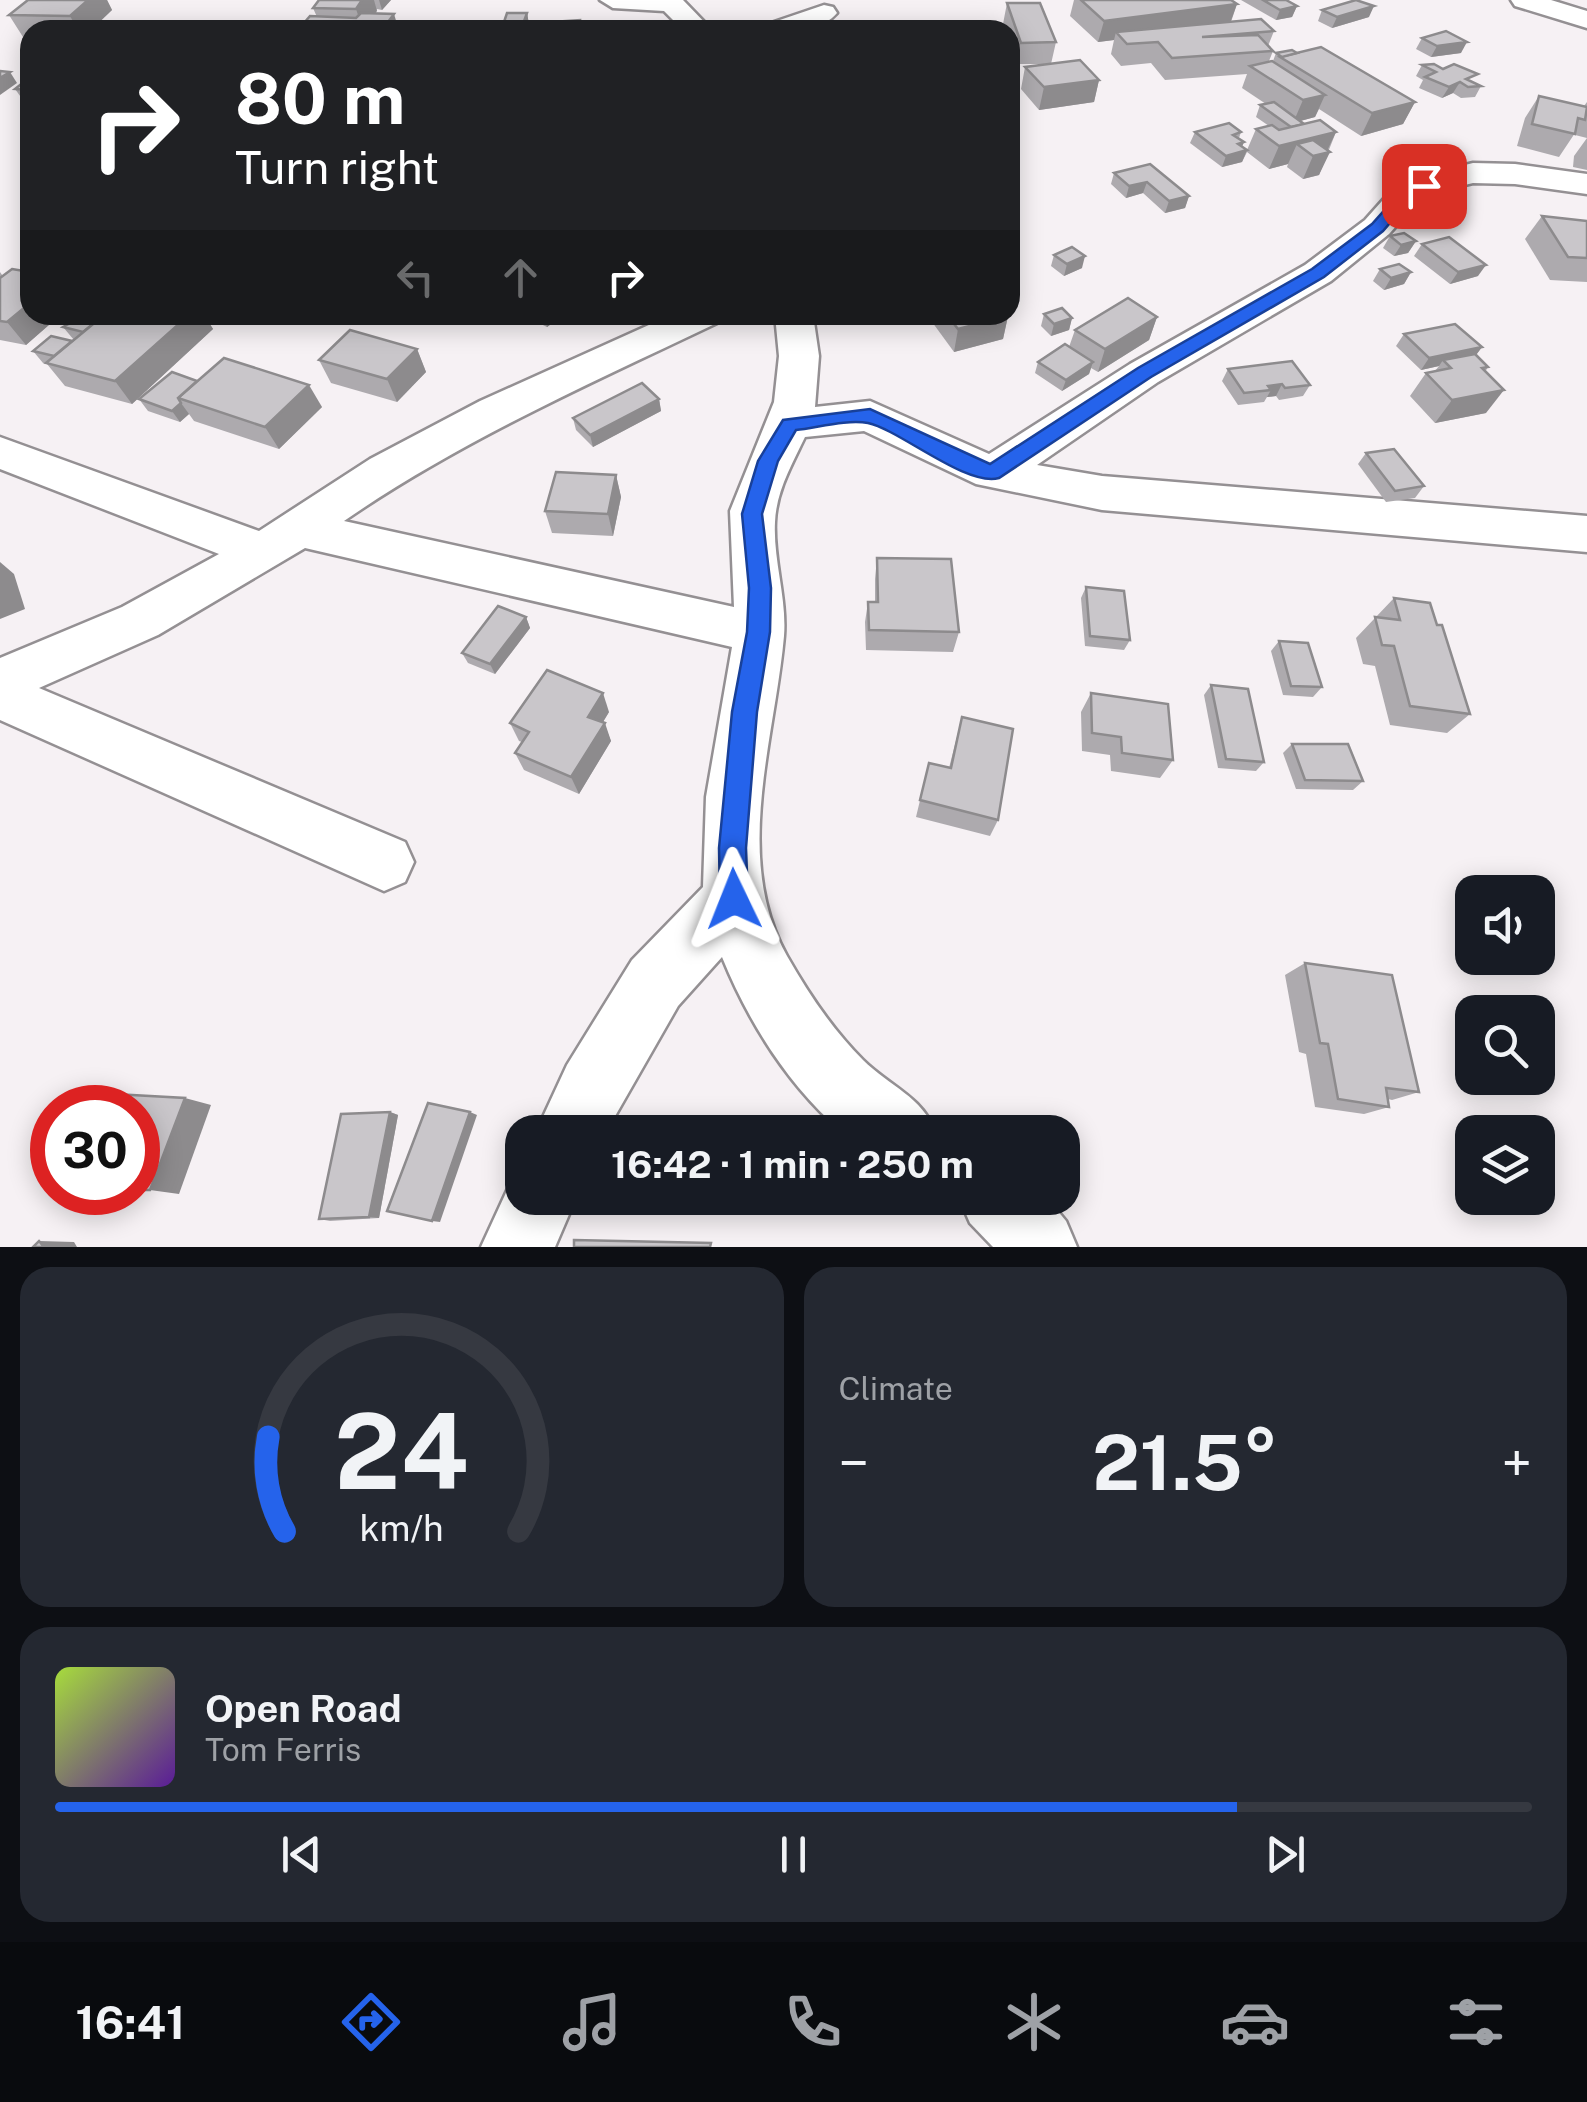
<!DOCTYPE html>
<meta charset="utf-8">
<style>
:root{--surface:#171b24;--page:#242831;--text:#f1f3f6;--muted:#9ea1a6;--line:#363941;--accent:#2563eb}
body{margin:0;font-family:"Public Sans",sans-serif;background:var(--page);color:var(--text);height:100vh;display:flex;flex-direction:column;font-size:38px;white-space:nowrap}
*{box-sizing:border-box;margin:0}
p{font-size:32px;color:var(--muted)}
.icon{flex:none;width:55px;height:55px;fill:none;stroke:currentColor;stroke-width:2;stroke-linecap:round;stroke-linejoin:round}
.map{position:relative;height:1247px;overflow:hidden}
.side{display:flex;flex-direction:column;gap:20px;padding:20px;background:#0d0f14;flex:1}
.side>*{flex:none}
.guide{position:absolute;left:20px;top:20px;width:1000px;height:305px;border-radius:30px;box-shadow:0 5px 25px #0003;background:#202124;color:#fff;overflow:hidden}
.tools{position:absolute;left:1455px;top:875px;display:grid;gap:20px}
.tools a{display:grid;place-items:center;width:100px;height:100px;border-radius:20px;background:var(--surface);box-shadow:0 5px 25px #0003;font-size:50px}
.speed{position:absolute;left:30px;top:1085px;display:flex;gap:20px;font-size:50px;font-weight:700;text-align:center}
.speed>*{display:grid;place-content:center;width:130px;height:130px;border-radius:50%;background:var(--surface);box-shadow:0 5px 25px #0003;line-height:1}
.speed .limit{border:15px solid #d22;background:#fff;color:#111}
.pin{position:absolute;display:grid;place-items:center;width:85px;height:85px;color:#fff;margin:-42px;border-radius:20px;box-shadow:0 5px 15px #0006}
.me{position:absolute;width:110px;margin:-55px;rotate:358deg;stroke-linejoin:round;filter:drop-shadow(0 0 8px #0008)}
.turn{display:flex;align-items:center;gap:35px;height:210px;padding:0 50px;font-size:45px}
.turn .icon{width:130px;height:130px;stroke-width:2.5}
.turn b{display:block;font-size:70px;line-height:85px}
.lanes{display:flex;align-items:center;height:95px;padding:0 50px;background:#0003;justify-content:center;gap:50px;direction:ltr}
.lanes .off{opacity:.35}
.big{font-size:75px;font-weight:700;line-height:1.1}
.side .widget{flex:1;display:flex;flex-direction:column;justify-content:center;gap:15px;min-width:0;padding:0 35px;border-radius:30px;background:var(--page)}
.side .dial{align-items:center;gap:0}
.dial svg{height:260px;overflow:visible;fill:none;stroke:var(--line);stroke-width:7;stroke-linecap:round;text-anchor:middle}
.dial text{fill:var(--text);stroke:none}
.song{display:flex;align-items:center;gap:30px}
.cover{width:120px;height:120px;border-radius:15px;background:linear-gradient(135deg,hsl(80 70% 55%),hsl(270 70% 35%))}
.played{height:10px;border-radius:5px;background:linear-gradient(90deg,var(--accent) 80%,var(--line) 80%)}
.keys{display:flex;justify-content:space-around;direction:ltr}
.heat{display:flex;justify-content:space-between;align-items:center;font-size:55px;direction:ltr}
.side .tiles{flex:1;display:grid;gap:20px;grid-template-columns:1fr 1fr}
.widget:last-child{grid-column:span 2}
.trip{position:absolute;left:505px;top:1115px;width:575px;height:100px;border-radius:30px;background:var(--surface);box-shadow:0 5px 25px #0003;font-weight:700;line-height:100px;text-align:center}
.tab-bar{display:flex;height:160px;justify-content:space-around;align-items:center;background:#090b0e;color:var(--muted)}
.tab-bar .icon{width:70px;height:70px}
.tab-bar .active{color:var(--accent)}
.tab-bar b{font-size:45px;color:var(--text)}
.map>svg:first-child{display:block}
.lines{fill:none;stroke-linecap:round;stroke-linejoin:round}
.street-casing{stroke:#949093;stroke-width:5}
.street{fill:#fff;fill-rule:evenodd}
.wall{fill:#adaaae}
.shaded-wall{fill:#8d8b8d}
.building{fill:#c9c6ca;stroke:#8d8b8d;stroke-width:2.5}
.route{fill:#2563eb;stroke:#184099;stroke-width:2.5}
</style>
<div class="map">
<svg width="1587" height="1247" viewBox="0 0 1587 1247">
<rect width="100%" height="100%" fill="#f6f1f4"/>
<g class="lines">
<!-- street casing -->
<g class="street-casing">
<g id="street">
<polygon points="600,0 683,0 712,30 683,30 664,11 613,8"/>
<polygon points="1511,0 1551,0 1587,11 1587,28 1515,6"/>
<path d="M824,5l9,2 4,6c-17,20 -48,17 -73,17l4,-6z"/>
<path d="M1473,163l42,1 72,10v20l-72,-10 -42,-1 -37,9 -22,14 -25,28 -58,47 -173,101 -121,83 65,11 485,40v36l-485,-42 -126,-26 -112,-53 -59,6c-13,27 -29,55 -30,85 -2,38 12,76 9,114 -9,103 -52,223 3,320 21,37 45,73 76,104 26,26 60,37 72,72h-93c-54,-47 -93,-109 -120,-175l-44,49 -72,126h-70l31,-67 65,-105 71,-73 3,-90 26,-150 -427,-99 -147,87 -119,53 366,154 9,20 -9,20 -21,9 -384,-171v-62l122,-51 97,-53 -219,-85v-32l259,94 111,-72 110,-58 191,-86h51l-5,8c-128,61 -257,118 -373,198l390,86 -4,-96 44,-109 5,-46 -4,-41h38l6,41 -4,51 55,-6 119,53 141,-90 175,-99 60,-45 25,-28 22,-14z"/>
<polygon points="522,1169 522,1198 576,1198 555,1247 481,1247 515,1173"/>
<polygon points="959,1198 1047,1198 1066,1221 1077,1247 993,1247 970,1223"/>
</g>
</g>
<!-- street -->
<use href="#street" class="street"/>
</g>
<!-- wall -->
<g class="wall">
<polygon points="28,0 107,0 112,10 91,30 30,30 30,37 23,37 9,15"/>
<polygon points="319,0 391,0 382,10 377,9 375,14 399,30 317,17 313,8"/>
<polygon points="1074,0 1231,0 1237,4 1231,22 1274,31 1268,46 1273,51 1269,61 1273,61 1276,53 1297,53 1415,102 1403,124 1361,136 1319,109 1315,117 1300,121 1304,124 1336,132 1319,175 1303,179 1287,167 1288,164 1269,169 1247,152 1242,162 1222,167 1190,143 1195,132 1241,132 1239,138 1242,147 1247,150 1256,129 1269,126 1256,117 1260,105 1266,104 1242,88 1247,74 1165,80 1151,63 1121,66 1111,54 1114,40 1098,42 1070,16"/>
<polygon points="1241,0 1286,0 1297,6 1292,17 1276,20"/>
<polygon points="1007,3 1056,42 1051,64 1099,80 1094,102 1039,110 1021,89 1025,67 1046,64 1017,64 1010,44 1010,30 1005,30 1003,24"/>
<polygon points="1322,10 1369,17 1332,28 1318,21"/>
<polygon points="527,13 529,24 527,30 504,30 503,25"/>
<polygon points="1422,38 1461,53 1431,57 1416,49"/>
<polygon points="1422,65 1443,69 1481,86 1475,97 1461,98 1453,93 1442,98 1419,88 1423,80 1416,76"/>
<polygon points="30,77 30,100 23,100 15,89"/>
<polygon points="1539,96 1584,106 1587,102 1587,170 1573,167 1574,156 1587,138 1575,135 1575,133 1559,157 1517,146 1525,118"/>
<polygon points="1150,164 1189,196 1185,208 1165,213 1143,193 1126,198 1111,184 1114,173"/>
<polygon points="1542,216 1587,221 1587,282 1550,280 1525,239"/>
<polygon points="1390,236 1416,241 1408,253 1394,256 1383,248"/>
<polygon points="1422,244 1478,276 1450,284 1414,256"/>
<polygon points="1054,255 1082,268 1064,276 1051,266"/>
<polygon points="1380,269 1411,272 1404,284 1384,290 1373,281"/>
<polygon points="0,272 30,315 204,315 213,329 132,404 65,386 47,364 43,363 33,351 74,340 63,327 68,325 63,324 58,317 26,345 0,340"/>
<polygon points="1044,314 1072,318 1069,330 1051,336 1041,326"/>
<polygon points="522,315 564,315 547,327"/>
<polygon points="927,315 1007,315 1008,316 1003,339 954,352"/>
<polygon points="1157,317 1149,340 1098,372 1091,368 1089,374 1062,391 1035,373 1038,362 1069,347 1075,330"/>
<polygon points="1404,334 1482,347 1476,355 1488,367 1485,372 1486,413 1435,423 1410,396 1426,373 1435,371 1439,366 1421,370 1396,346"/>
<polygon points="417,349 426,372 397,402 331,383 319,360"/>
<polygon points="1228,369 1310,385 1303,396 1279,400 1276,396 1267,397 1264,402 1238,405 1222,381"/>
<polygon points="197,381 322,407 279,449 194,421 189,414 180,422 148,411 139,399"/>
<polygon points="659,399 661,411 593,447 576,430 573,418"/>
<polygon points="1366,453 1424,486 1415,498 1386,502 1358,464"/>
<polygon points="616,475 621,497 613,536 552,533 545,511"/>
<polygon points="877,558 959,632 953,652 866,650 865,622 868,602 875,602 875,579"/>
<polygon points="1086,587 1130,640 1124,650 1085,646 1081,598"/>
<polygon points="1394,598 1470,714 1447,733 1390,725 1375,666 1363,664 1356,638"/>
<polygon points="526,617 530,628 495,674 468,663 462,653"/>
<polygon points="1279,641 1322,687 1313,697 1283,695 1271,651"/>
<polygon points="1211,685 1264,762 1256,771 1218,768 1204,695"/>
<polygon points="1091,693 1173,760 1160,778 1111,771 1110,755 1082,751 1081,712"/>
<polygon points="609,712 603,722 611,741 579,794 524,770 515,753 522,742 519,741 510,723"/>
<polygon points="962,717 998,820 990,836 916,817 929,763 949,768"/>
<polygon points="1292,744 1363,781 1353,790 1296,789 1283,753"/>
<polygon points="1305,963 1419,1092 1392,1100 1388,1099 1389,1107 1364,1114 1315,1107 1306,1054 1299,1052 1285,975"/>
<polygon points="390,1112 398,1115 379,1218 330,1221 319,1219"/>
</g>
<!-- shaded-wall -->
<g class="shaded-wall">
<polygon points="88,0 107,0 112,10 91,30 78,30 70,16"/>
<polygon points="362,0 374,0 377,11 363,30 356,9"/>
<polygon points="379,0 391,0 382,10"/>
<polygon points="1237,4 1229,26 1116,32 1114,40 1098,42 1104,21"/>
<polygon points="1297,6 1292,17 1276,20 1280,10"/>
<polygon points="1374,6 1369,17 1332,28 1337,17"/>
<polygon points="527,13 529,24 527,30 525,30 523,24"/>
<polygon points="394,14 399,30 382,30"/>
<polygon points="1467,42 1461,53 1431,57 1437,46"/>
<polygon points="10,72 17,83 0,95 0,78"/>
<polygon points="1099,80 1094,102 1039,110 1044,87"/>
<polygon points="1460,82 1453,93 1442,98 1449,87"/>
<polygon points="1325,95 1315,117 1293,123 1303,100"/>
<polygon points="1415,102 1403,124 1361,136 1372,113"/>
<polygon points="1336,132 1326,153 1330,152 1319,175 1303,179 1313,156 1297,144 1288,164 1269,169 1279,146"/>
<polygon points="1244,142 1240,152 1247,150 1242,162 1222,167 1226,156 1238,144"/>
<polygon points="1147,182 1143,193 1126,198 1129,186"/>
<polygon points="1189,196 1185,208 1165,213 1169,201"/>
<polygon points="1416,241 1408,253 1394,256 1401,245"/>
<polygon points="1085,256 1082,268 1064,276 1067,264"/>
<polygon points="1486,265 1478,276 1450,284 1458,272"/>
<polygon points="1411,272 1404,284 1384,290 1391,278"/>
<polygon points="30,303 30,315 57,315 58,317 26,345 7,322"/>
<polygon points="189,315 204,315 213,329 132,404 115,381"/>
<polygon points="544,315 564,315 547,327"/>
<polygon points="1008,316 1003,339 954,352 958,329"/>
<polygon points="1157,317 1149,340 1098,372 1105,349"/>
<polygon points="1072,318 1069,330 1051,336 1054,324"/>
<polygon points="1482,347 1473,359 1443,360 1439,366 1421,370 1429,358"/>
<polygon points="417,349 426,372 397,402 387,379"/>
<polygon points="1093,362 1089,374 1062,391 1066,380"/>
<polygon points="1282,384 1276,396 1267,397 1271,390 1268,386"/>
<polygon points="309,385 322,407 279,449 265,427"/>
<polygon points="1504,390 1486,413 1435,423 1452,400"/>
<polygon points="659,399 661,411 593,447 590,435"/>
<polygon points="181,403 189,414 180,422 172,411"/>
<polygon points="616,475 621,497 613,536 608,514"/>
<polygon points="0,562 14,574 25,609 0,619"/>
<polygon points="526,617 530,628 495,674 490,664"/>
<polygon points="603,693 609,712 595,735 588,717"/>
<polygon points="605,723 611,741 579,794 571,777"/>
<polygon points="185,1098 211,1105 179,1194 150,1190"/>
<polygon points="390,1112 398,1115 379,1218 369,1217"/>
<polygon points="470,1112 477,1115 440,1222 432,1221"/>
<polygon points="39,1241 74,1242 77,1247 44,1247"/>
</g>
<!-- building -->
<g class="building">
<polygon points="28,0 88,0 70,16 9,15"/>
<polygon points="319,0 362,0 356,9 313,8"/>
<polygon points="1081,0 1231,0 1237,4 1104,21"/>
<polygon points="1263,0 1286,0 1297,6 1280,10"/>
<polygon points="1356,0 1374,6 1337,17 1322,10"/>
<polygon points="1007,3 1040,3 1056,42 1021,43"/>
<polygon points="361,13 394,14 382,30 298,30 310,16 356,18"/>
<polygon points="507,13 527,13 523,24 503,25"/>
<polygon points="1261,19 1274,31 1202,37 1258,35 1273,51 1172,58 1158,42 1127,44 1116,32"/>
<polygon points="580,20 579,28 537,30 537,23"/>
<polygon points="936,26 937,30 887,30 886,28"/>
<polygon points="1446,31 1467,42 1437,46 1422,38"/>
<polygon points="1321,47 1415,102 1372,113 1280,57"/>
<polygon points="1292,50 1297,53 1282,57 1276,53"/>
<polygon points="1080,60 1099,80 1044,87 1025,67"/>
<polygon points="1272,61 1325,95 1303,100 1250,66"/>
<polygon points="1434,64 1443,69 1454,64 1478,74 1466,79 1481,86 1468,87 1460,82 1449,87 1425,77 1436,72 1422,65"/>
<polygon points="0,71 10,72 0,78"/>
<polygon points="30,77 30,90 15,89"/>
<polygon points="1539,96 1587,107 1585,120 1578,118 1575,134 1532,124"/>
<polygon points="1274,102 1304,124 1291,127 1260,105"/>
<polygon points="1320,120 1336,132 1279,146 1256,129 1272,125 1279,130"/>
<polygon points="1229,123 1241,132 1233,135 1244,142 1238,144 1247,150 1226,156 1195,132"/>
<polygon points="1313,140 1330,152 1313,156 1297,144"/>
<polygon points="1150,164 1189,196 1169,201 1147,182 1129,186 1114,173"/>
<polygon points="1542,216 1587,221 1587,258 1568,257"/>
<polygon points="1404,233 1416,241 1401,245 1390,236"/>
<polygon points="1449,237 1486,265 1458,272 1422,244"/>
<polygon points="1072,247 1085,256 1067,264 1054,255"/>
<polygon points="1399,264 1411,272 1391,278 1380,269"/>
<polygon points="12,269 30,272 30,303 7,322 0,321 0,278"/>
<polygon points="1128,298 1157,317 1105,349 1075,330"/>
<polygon points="1062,308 1072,318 1054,324 1044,314"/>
<polygon points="70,315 104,315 83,332 63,327 81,317"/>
<polygon points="104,315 189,315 115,381 46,363"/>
<polygon points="947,315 1007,315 1008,316 958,329"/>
<polygon points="1455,324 1482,347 1429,358 1404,334"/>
<polygon points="350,330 417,349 387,379 319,360"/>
<polygon points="51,336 72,341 54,356 33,351"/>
<polygon points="1065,344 1093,362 1066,380 1038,362"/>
<polygon points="1475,354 1488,367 1482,368 1504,390 1452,400 1426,373 1451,368 1443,360"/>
<polygon points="224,358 309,385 265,427 178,398"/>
<polygon points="1292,361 1310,385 1285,388 1282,384 1268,386 1271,390 1244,393 1228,369"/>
<polygon points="172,372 197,381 178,398 181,403 172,411 139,399"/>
<polygon points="642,383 659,399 590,435 573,418"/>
<polygon points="1394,449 1424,486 1395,491 1366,453"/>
<polygon points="556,472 616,475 608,514 545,511"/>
<polygon points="877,558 951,559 959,632 869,630 868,602 878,602"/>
<polygon points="1086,587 1124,591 1130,640 1090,636"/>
<polygon points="1394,598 1430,603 1437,625 1442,625 1470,714 1410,706 1394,646 1382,645 1375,617 1400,620"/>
<polygon points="498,606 526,617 490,664 462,653"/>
<polygon points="1279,641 1308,643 1322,687 1291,686"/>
<polygon points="547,670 603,693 588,717 605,723 571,777 515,753 529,732 510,723"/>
<polygon points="1211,685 1248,689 1264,762 1226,759"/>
<polygon points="1091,693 1168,704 1173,760 1122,753 1121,737 1092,733"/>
<polygon points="962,717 1013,729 998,820 920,800 929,763 951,768"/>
<polygon points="1292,744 1348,744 1363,781 1305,780"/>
<polygon points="1305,963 1392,975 1419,1092 1386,1088 1389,1107 1338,1099 1328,1044 1320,1043"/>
<polygon points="114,1094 185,1098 150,1190 138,1190 138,1108 109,1108"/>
<polygon points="428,1103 470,1112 432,1221 387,1211"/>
<polygon points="390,1112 369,1217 319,1219 341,1114"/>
<polygon points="574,1240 711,1243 710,1247 574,1247"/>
<polygon points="39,1241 44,1247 33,1247"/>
</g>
<!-- route -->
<path class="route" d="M1424,181l8,5 -2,3 -22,13 -25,29 -59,46 -173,100 -152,101c-33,9 -99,-48 -131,-55 -21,-4 -52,5 -72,7l-18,31 -16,53 9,74 -1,44 -13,80 -11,136 2,51 -4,10 -10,4 -9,-4 -5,-10 -1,-51 13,-136 15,-80 2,-44 -7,-74 16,-53 25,-41 87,-11 120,55 148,-96 174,-99 60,-45 25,-28z"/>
</svg>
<div class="tools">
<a><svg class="icon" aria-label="sound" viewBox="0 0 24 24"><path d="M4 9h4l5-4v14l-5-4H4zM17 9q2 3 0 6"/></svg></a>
<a><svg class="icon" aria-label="search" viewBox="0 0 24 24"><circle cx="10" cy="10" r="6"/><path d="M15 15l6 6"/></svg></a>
<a><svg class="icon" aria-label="layers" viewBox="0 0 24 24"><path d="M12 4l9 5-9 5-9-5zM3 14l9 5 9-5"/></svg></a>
</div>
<div class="speed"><div class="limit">30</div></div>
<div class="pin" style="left:1424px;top:186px;background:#d93025"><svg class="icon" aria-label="arrive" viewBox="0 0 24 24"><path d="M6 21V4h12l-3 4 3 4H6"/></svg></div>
<svg class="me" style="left:734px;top:899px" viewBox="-20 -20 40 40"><path d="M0-17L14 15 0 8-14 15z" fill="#2563eb" stroke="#fff" stroke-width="4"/></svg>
<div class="trip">16:42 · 1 min · 250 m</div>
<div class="guide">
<div class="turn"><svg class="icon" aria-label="right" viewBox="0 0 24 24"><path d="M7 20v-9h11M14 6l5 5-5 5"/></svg><div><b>80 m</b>Turn right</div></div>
<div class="lanes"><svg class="icon off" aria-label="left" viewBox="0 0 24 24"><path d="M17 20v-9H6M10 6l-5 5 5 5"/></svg><svg class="icon off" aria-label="ahead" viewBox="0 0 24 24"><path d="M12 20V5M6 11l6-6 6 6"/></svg><svg class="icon" aria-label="right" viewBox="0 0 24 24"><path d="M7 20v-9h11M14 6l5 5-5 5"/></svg></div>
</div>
</div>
<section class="side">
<div class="tiles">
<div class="widget dial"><svg viewBox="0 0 100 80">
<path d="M14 69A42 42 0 1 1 86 69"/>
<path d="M14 69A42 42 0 0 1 9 40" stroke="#2563eb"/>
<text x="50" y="56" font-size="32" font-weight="700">24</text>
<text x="50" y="72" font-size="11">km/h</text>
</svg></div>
<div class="widget"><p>Climate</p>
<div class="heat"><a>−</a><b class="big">21.5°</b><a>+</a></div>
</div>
<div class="widget">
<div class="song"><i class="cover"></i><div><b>Open Road</b><p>Tom Ferris</p></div></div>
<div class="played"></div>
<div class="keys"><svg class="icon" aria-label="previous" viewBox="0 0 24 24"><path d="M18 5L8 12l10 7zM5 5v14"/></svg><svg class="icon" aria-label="pause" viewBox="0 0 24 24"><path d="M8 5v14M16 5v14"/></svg><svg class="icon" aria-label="next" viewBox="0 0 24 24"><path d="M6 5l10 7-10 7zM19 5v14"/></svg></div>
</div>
</div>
</section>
<nav class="tab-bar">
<b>16:41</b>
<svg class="icon active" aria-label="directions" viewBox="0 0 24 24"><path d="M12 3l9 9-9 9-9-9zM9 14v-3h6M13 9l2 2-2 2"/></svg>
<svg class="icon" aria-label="music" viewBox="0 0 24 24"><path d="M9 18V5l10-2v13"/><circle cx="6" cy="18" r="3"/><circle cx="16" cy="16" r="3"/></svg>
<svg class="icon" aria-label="phone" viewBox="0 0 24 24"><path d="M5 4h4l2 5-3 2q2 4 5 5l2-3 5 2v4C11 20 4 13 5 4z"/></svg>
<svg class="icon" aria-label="climate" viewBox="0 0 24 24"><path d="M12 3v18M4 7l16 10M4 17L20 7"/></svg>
<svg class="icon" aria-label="car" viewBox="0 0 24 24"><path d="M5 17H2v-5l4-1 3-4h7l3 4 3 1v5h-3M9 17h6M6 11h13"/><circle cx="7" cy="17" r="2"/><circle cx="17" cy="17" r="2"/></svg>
<svg class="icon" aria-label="filters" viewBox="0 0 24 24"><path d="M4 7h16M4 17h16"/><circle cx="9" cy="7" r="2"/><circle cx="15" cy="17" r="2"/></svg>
</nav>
